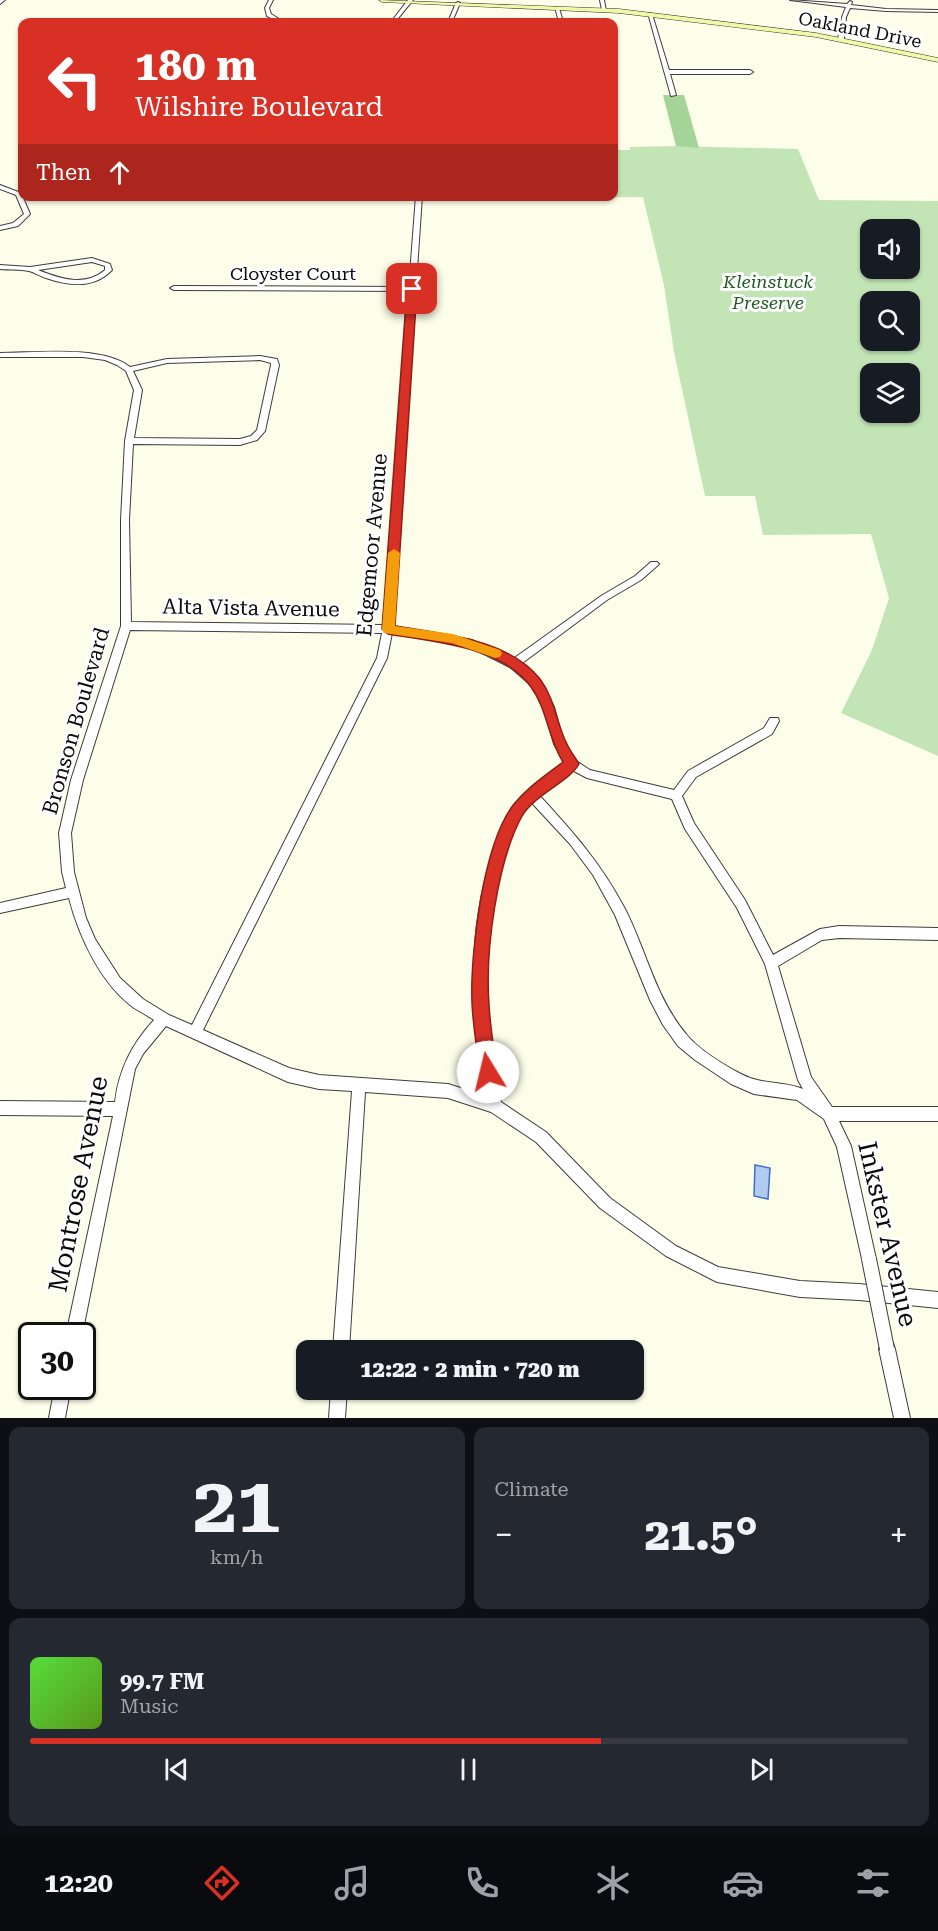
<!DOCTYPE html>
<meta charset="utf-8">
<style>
:root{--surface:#171b24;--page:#242831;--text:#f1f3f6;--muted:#9ea1a6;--line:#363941;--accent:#d93025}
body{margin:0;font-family:"Roboto Serif",serif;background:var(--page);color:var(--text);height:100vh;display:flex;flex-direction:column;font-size:22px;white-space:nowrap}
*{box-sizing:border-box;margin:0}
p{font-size:20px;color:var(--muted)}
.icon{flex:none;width:33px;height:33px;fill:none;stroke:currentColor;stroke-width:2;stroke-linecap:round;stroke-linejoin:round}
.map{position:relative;height:1418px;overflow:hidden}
.side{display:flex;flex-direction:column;gap:9px;padding:9px;background:#0d0f14;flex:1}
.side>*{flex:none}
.hud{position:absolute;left:18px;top:18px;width:600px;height:183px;border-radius:12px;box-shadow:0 2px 4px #0004;background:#d93025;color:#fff;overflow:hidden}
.tools{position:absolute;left:860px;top:219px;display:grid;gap:12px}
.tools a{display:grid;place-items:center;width:60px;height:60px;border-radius:12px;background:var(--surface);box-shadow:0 2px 4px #0004;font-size:30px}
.speed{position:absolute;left:18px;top:1322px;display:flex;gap:12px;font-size:30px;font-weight:700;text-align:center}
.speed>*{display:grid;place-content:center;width:78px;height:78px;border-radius:50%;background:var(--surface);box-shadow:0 2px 4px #0004;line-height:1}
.speed .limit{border:3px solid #111;border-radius:9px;background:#fff;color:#111}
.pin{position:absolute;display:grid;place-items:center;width:51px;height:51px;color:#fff;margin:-26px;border-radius:12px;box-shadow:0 3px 9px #0006}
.me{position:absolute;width:66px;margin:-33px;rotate:351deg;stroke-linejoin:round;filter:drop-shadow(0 0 4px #0008)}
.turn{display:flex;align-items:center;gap:21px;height:126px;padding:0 18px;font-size:27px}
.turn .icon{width:78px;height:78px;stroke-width:2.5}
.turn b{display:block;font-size:42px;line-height:51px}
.then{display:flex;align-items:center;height:57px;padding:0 18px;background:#0003;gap:12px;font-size:22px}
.big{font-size:45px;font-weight:800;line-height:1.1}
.side .widget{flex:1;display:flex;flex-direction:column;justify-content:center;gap:9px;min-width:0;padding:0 21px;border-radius:12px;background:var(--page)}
.side .dial{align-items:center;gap:0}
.dial b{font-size:78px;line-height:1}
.song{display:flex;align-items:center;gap:18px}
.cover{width:72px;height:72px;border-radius:9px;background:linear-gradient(135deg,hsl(110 70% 55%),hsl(90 70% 35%))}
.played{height:6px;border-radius:3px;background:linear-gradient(90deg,var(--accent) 65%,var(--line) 65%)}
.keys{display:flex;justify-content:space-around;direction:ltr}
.heat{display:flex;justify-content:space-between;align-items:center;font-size:33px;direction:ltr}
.side .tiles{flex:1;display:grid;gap:9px;grid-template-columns:1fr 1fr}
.widget:last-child{grid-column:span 2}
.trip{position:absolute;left:296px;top:1340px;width:348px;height:60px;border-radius:12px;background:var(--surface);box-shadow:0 2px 4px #0004;font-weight:800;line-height:60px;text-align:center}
.tab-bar{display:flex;height:96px;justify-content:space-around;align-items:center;background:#090b0e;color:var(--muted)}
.tab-bar .icon{width:42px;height:42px}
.tab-bar .current{color:var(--accent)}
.tab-bar b{font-size:27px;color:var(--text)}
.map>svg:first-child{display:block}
.green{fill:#c3e5b6;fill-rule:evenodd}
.forest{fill:#a4d497}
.water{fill:#b2cbf1;stroke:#3e6fc3;stroke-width:1.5}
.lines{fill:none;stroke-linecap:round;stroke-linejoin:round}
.street-casing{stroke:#3d3d3d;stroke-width:2}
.secondary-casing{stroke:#2c2c2c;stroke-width:1}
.street{fill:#fff;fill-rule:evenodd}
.secondary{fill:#eff9a8;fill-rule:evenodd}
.street-bridge-casing{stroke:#3d3d3d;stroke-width:16;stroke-linecap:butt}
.street-bridge{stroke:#fff;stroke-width:14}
.route{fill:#d93025;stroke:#8d1f18;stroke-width:1.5}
.slow{fill:#f59e0b}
.labels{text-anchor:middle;stroke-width:6;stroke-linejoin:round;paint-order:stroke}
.far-street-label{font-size:18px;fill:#0a0a0a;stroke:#fff}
.far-park-label{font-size:18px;font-style:italic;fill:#205c22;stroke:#fff}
.street-label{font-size:21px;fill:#0a0a0a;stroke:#fff}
.near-street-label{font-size:26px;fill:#0a0a0a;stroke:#fff}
</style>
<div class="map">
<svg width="938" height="1418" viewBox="0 0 938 1418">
<rect width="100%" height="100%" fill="#fdfee9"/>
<!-- green -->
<path class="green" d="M676,146l122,3 21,51 119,1v555l-97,-43 31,-63 17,-52 -18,-64 -108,1 -8,-39h-50l-31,-144 -10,-67 -21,-88 -162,1 133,-2v-46h16v-3zM870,230h39v38h-39zM870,302h39v38h-39zM870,374h39v38h-39z"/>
<!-- forest -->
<polygon class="forest" points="663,95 684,95 699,148 676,146"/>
<!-- water -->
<polygon class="water" points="755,1165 770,1168 768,1199 754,1196"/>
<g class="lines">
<!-- street casing -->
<g class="street-casing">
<g id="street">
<polygon points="0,0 5,0 0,4"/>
<polygon points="269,0 273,0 269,8 271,14 284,22 279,22 267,16 265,8"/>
<polygon points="408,0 413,0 395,22 391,22"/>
<polygon points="600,0 604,0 606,11 602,10"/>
<polygon points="790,0 847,4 850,1 852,2 851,5 886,9 938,10 938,12 886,11 850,8 846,17 844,39 841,41 838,39 842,17 846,7"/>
<polygon points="458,2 460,3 452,22 448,22 456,3"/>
<polygon points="555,7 559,8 563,22 559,22"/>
<polygon points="648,13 652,14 669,70 750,70 753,72 750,74 670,74 676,95 671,96"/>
<polygon points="0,185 21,193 30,214 18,226 0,230 0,226 13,223 24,214 16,195 0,189"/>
<path d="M416,196h6l-29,430 79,14 41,19 88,-63 34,-20 16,-14h6l2,2 -2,2 -16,14 -34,20 -86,64 19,16 14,27 10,36 12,18 14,9 84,20 14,-19 76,-43 6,-10h8l1,3 -7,13 -76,43 -14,19 12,27 51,77 28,55 47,-26 19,-3 99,2v12l-99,-2 -17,2 -44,26 33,111 21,30h106v14h-99l12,25 25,113 -2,5 -5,2 -5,-2 -2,-5 -25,-112 -13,-28 -27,-19 -43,-6 -23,-10 -36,-24 -17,-14 -15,-21 -13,-25 -35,-85 -22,-40 -23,-31 -39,-42c-50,57 -48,187 -38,259 1,14 5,27 8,41l45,30 64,66 66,48 42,21 82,14 59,3 79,8v16l-79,-8 -59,-3 -83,-15 -51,-26 -66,-48 -64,-66 -45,-30 -43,-14 -83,-6 -16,258h-16l19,-259 -33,-2 -31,-7 -122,-56 -23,28 -8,15 -53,266h-16l47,-219 -113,-1v-14l115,1c4,-33 17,-58 39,-82 -6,-4 -13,-8 -20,-12 -33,-24 -55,-71 -65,-110l-69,15v-10l66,-15 -4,-16 -3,-39 12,-53 50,-154v-106l4,-79 9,-51 -8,-19 -9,-6 -12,-5 -22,-3h-83v-4c36,0 102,-8 130,14l37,-8 93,-3 17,3 2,6 -14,66 -8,9 -17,5 -107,-1 -4,76 2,102 252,3 26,-334 -235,-1 -4,-2 4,-2 235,1zM260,360l11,3v2l-14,65 -6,6 -11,3 -106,-1 8,-48 -9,-19 34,-8zM130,630l252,3 -5,25 -185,367 -23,-10 -26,-16 -23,-21 -25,-39 -9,-21 -12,-46 -3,-39 12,-53zM392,633l78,14 40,20 22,19 12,21 10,37 11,19c-17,12 -36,23 -48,41 -11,14 -18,32 -24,49 -26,77 -23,165 -7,243l-38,-12 -129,-9 -30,-7 -86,-38 184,-372zM572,770l15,8 85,21 13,30 52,79 28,56 33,116 5,9c-20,-8 -42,-4 -62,-15 -17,-9 -43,-25 -55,-40 -31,-37 -40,-85 -62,-127 -24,-45 -51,-75 -85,-112z"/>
<path d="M92,258l18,6 2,6c-18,19 -43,16 -66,8 -6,-2 -12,-6 -17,-7 -9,-2 -20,-1 -29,-2v-4l30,2zM92,262l13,4v4c-20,17 -44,9 -67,0z"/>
<polygon points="887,1341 893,1343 895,1349 910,1418 894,1418 879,1349 881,1343"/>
<polygon points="55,1386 71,1386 65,1418 49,1418"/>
<polygon points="331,1389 347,1389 345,1418 329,1418"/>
</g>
</g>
<!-- secondary casing -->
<g class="secondary-casing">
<polygon id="secondary" points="379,0 619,9 816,33 938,58 938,62 816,37 619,13 382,2"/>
</g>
<!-- street -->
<use href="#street" class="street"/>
<!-- secondary -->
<use href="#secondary" class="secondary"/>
<!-- street-bridge casing -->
<g class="street-bridge-casing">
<polyline id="street-bridge" points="869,1259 887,1349"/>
</g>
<!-- street-bridge -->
<use href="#street-bridge" class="street-bridge"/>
</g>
<!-- route -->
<path class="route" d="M412,286l5,3 -22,337c47,8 114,13 145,53 15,20 16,44 27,65 3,7 8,13 12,20 -10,18 -44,30 -57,52 -25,46 -37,135 -33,188 1,22 5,45 8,68l-3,6 -6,2 -6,-2 -2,-6c-3,-23 -7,-46 -8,-69 -2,-50 11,-160 42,-199 14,-17 32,-29 49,-42 -15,-24 -16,-53 -32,-75 -30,-41 -97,-45 -143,-53l-6,-5 25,-340z"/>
<!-- slow -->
<polygon class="slow" points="394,549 400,553 395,626 453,634 500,650 502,653 500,657 495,658 452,643 384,633 382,629 388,553"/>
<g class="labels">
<!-- far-street labels -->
<g class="far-street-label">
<text transform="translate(860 30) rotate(11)" y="6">Oakland Drive</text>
<text x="293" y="280">Cloyster Court</text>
</g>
<!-- far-park labels -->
<g class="far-park-label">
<text x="768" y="288">Kleinstuck<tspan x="768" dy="21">Preserve</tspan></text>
</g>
<!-- street labels -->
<g class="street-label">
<text transform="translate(372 545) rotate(-85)" y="7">Edgemoor Avenue</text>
<text transform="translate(251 608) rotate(1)" y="7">Alta Vista Avenue</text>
<text transform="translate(76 721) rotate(-74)" y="7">Bronson Boulevard</text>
</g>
<!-- near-street labels -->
<g class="near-street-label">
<text transform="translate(78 1184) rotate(-79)" y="9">Montrose Avenue</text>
<text transform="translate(888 1234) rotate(77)" y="9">Inkster Avenue</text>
</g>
</g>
</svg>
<div class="tools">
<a><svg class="icon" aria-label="sound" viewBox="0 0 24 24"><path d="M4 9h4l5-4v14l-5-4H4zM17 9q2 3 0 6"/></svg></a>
<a><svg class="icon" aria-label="search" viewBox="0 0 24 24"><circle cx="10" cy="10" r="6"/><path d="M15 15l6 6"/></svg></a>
<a><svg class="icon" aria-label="layers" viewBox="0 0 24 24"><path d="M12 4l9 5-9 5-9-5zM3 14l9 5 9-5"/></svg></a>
</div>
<div class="speed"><div class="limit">30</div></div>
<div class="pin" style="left:412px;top:289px;background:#d93025"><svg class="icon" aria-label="arrive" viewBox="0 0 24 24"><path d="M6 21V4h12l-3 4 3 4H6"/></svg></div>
<svg class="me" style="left:488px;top:1072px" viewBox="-20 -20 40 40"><circle r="19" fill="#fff"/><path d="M0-13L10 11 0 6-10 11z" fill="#d93025"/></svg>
<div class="trip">12:22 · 2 min · 720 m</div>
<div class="hud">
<div class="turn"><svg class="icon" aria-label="left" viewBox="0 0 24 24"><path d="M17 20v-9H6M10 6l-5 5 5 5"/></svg><div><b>180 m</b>Wilshire Boulevard</div></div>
<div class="then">Then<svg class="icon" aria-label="ahead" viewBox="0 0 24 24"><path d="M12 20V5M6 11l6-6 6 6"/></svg></div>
</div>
</div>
<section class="side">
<div class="tiles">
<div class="widget dial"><b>21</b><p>km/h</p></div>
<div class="widget"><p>Climate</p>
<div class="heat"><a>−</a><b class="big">21.5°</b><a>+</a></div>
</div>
<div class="widget">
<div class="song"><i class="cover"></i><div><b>99.7 FM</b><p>Music</p></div></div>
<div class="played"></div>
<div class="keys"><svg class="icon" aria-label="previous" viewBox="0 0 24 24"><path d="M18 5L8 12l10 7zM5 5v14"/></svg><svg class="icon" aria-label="pause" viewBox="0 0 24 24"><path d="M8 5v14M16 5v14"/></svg><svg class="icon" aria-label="next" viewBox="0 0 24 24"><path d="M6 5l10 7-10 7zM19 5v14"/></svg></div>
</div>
</div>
</section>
<nav class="tab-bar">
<b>12:20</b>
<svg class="icon current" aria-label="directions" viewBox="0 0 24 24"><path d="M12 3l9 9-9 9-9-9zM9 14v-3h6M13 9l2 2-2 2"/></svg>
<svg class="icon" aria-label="music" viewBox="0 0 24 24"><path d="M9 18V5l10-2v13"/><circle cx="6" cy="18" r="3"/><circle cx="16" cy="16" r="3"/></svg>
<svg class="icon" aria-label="phone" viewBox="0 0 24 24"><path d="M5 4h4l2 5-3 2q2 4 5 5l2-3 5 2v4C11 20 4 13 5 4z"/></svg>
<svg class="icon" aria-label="climate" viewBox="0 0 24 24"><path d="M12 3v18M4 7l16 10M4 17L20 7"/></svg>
<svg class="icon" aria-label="car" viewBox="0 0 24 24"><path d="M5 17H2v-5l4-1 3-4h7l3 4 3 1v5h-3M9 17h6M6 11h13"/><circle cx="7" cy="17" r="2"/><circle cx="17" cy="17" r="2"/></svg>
<svg class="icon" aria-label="filters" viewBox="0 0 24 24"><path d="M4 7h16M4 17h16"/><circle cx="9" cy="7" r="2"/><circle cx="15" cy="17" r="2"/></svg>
</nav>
